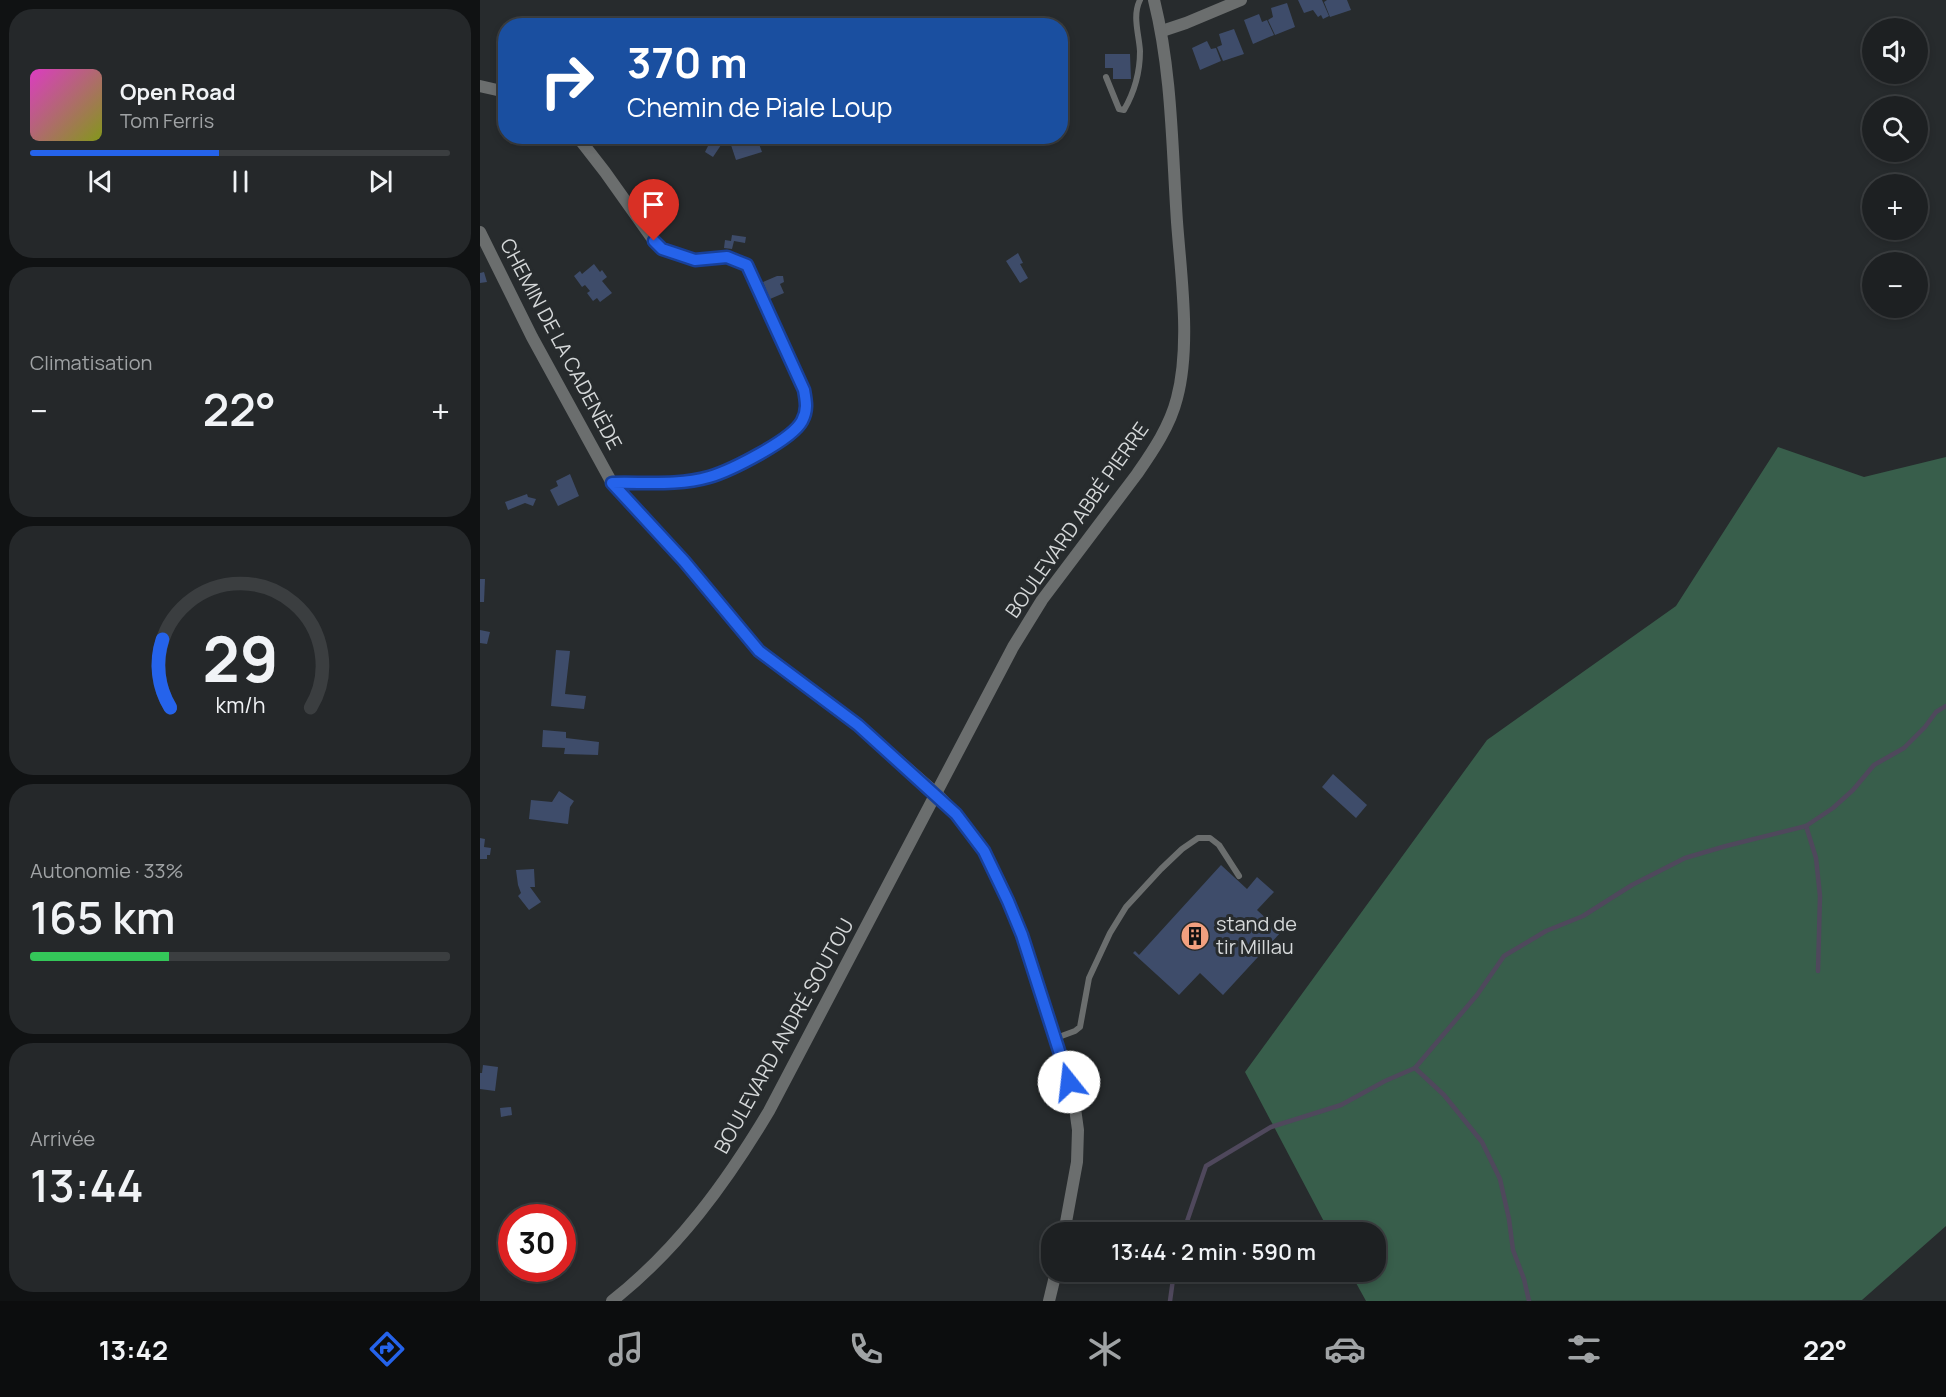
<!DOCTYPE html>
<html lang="fr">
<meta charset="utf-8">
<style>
:root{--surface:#1d2022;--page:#25282a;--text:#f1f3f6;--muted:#a0a3a5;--line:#3b3e40;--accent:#2563eb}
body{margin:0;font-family:Manrope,sans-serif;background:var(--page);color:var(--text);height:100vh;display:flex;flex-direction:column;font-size:22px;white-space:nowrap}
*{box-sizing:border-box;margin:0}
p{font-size:20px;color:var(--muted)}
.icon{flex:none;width:33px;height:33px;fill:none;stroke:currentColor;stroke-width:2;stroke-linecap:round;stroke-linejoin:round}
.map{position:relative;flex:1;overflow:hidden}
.drawer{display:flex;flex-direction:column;gap:9px;padding:9px;background:#101213;width:480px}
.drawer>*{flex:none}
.guide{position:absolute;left:18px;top:18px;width:570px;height:126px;border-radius:24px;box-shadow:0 3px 9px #0003,0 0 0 2px var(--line);background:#1a4fa0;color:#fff;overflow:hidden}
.fabs{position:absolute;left:1382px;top:18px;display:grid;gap:12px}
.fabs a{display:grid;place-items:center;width:66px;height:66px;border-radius:50%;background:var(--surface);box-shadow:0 3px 9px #0003,0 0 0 2px var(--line);font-size:30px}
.speed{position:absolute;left:18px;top:1204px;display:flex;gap:12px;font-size:30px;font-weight:700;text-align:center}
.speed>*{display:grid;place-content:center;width:78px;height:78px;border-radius:50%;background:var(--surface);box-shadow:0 3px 9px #0003,0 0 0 2px var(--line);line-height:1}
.speed .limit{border:9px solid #d22;background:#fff;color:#111}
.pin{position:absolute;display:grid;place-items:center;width:51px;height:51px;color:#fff;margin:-62px -26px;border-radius:50% 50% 50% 0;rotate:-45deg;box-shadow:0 0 6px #0007}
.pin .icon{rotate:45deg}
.me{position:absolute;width:66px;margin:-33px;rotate:344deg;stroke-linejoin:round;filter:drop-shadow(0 0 4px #0008)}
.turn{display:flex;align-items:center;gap:21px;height:126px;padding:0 30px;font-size:27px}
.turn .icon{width:78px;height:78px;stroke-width:2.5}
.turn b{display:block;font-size:42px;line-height:51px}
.big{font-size:45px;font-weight:600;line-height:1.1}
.drawer .widget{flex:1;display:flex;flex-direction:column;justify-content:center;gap:9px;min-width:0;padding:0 21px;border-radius:24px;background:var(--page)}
.drawer .dial{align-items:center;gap:0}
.dial svg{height:156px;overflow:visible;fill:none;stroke:var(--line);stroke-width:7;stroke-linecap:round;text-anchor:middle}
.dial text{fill:var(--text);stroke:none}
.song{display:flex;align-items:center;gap:18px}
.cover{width:72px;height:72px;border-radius:9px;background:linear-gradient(135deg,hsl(310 70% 55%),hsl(70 70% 35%))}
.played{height:6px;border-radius:3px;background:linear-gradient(90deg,var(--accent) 45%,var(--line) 45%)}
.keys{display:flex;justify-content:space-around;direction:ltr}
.heat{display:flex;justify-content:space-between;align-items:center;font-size:33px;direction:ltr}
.charge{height:9px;border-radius:4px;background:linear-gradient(90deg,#34c759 33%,var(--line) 0)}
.trip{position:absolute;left:561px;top:1222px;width:345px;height:60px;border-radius:24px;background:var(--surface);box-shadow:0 3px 9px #0003,0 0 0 2px var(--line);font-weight:600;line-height:60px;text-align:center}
.dock{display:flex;height:96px;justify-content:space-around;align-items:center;background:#0c0d0e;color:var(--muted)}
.dock .icon{width:42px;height:42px}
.dock .active{color:var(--accent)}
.dock b{font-size:27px;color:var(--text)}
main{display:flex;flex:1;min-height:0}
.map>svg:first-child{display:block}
.forest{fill:#385e4b}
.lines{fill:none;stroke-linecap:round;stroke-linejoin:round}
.stream{stroke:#4f485c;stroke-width:4.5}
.building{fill:#3e4c6a}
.service{stroke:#6b6e6e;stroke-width:6}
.minor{stroke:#6b6e6e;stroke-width:12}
.route-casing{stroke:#184099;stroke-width:15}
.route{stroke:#2563eb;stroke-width:10}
.labels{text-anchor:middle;stroke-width:6;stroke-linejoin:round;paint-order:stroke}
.street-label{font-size:20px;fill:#d5d8d9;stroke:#272b2d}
.poi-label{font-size:20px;fill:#d5d8d9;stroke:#272b2d;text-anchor:start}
</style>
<main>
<section class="drawer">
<div class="widget">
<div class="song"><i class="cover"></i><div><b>Open Road</b><p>Tom Ferris</p></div></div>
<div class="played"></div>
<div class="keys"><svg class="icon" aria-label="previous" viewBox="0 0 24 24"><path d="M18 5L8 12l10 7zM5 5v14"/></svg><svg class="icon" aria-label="pause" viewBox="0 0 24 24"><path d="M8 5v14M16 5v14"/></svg><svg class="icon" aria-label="next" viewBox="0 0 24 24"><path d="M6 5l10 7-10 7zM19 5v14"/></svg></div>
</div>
<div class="widget"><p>Climatisation</p>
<div class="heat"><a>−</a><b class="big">22°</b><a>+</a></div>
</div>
<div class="widget dial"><svg viewBox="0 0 100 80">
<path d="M14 69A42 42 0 1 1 86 69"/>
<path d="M14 69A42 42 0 0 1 10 34" stroke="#2563eb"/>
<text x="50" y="56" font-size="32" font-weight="700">29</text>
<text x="50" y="72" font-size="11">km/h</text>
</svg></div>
<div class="widget"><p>Autonomie · 33%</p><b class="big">165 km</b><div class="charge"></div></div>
<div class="widget"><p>Arrivée</p><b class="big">13:44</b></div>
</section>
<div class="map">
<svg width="1466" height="1301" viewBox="0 0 1466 1301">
<rect width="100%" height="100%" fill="#272b2d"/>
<!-- forest -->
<polygon class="forest" points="1298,447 1384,477 1466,457 1466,1226 1382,1300 886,1301 870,1272 896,1272 896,1233 850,1233 765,1072 1007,740 1196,606"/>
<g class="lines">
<!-- stream -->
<g class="stream">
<polyline points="1326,826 1336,858 1340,896 1338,971"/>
<polyline points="935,1068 964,1095 1002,1142 1020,1179 1029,1219 1033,1250 1044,1279 1049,1301"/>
<polyline points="703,1233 726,1166 791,1127 861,1105 905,1081 935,1068 997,995 1024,956 1066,931 1103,916 1152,885 1205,858 1246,846 1326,826 1353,808 1373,790 1394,765 1424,748 1445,727 1456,712 1466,706"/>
<polyline points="690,1301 694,1272"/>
</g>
</g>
<!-- building -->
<g class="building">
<polygon points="818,0 842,0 849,16 843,19 841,15 838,17 833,10 824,13"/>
<polygon points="847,0 867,0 871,10 850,17 844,2"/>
<polygon points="807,3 815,27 795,35 788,20 793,17 791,8"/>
<polygon points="779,14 782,22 787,20 794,35 773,44 764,20"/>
<polygon points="754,29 764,54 743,61 737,47 742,45 739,34"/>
<polygon points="727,41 731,49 736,48 741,61 720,70 712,48"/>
<polygon points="625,54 650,54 651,79 633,79 633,68 625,68"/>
<polygon points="233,136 245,136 247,138 241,145 233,157 225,152"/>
<polygon points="248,136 266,136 267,139 276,136 282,152 256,160"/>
<polygon points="252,235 266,237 265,243 254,241 252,249 244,248 245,240 251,241"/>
<polygon points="538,253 543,263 540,264 548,278 540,283 526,261"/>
<polygon points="114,264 120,272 122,270 127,277 122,281 132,293 120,302 117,298 113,301 107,293 110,291 105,285 102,287 94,276 100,271 102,274"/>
<polygon points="4,272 7,282 0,283 0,273"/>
<polygon points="297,276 303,276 304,282 300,284 304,293 290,299 283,282"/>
<polygon points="90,474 99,496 78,506 70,490 78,486 76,481"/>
<polygon points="47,494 48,497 56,499 53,506 45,503 28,510 25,502"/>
<polygon points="0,579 5,579 4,602 0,602"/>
<polygon points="0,630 10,632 7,644 0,643"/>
<polygon points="76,650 90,651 85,694 106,696 104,709 71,706"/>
<polygon points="63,730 86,732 86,738 119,742 118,755 84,754 85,748 62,747"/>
<polygon points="853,774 887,805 876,818 842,787"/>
<polygon points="79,791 94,801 90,807 88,824 49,819 51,800 72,802"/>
<polygon points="0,838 5,839 4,847 11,848 10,855 7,855 7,859 0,859"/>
<polygon points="741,865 767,889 777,877 794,892 777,910 801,932 743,995 720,973 699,995 653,953 655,951 659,955"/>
<polygon points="54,869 55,887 50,887 61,902 49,910 38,896 41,893 38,885 36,870"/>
<polygon points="3,1065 18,1067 15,1091 0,1089 0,1073 2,1073"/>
<polygon points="31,1107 32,1115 21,1117 20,1108"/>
</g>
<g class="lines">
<!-- service -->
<g class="service">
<path d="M626,77l13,32 5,1c11,-19 16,-37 16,-59 -1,-17 -8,-35 0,-51"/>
<polyline points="576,1038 595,1031 600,1027 609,978 630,933 646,907 681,869 702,849 718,838 730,838 739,845 759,876"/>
</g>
<!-- minor -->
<g class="minor">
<polyline points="682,31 706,23 761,0"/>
<polyline points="0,86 26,92"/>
<path d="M97,136l28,36 49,69 8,8 33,11 32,-3 20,8 57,125c2,11 4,20 -2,31 -10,19 -72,50 -93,56 -30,8 -67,5 -97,6"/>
<polyline points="0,232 52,337 132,483 204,561 279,652 378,725 457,794 476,814 504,851 521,884 542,935 584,1064 594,1101 598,1130 597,1162 584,1233"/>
<path d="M132,1301c66,-52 114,-118 157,-190l244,-464 29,-47 95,-126c16,-23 33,-48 40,-76 14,-53 4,-122 0,-176 -5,-74 -5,-150 -23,-222"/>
<polyline points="569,1301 576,1272"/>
</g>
</g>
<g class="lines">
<!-- route casing -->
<g class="route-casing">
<path id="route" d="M174,241l8,8 33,11 32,-3 20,8 57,125c2,11 4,20 -2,31 -10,19 -72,50 -93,56 -31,9 -66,5 -97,6l72,78 75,90 99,74 98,89 28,37 24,50 14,34 47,147"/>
</g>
<!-- route -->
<use href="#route" class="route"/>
</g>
<!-- icons -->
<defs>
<g id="building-disc" transform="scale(1.5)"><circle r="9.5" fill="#f2a07f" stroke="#272b2d"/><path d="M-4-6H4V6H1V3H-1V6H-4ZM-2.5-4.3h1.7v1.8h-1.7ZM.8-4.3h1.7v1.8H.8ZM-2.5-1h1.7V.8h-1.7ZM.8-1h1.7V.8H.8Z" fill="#111"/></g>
</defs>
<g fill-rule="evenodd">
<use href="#building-disc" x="715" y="936"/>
</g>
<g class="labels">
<!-- street labels -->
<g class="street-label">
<text transform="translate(81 344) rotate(62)" y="7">CHEMIN DE LA CADENÈDE</text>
<text transform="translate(597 520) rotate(-55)" y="7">BOULEVARD ABBÉ PIERRE</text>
<text transform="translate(304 1036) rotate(-61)" y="7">BOULEVARD ANDRÉ SOUTOU</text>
</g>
<!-- poi labels -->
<g class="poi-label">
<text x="736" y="931">stand de<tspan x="736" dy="23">tir Millau</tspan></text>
</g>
</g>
</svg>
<div class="fabs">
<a><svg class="icon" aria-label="sound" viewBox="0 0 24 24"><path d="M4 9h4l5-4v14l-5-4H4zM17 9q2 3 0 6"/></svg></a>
<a><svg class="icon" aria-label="search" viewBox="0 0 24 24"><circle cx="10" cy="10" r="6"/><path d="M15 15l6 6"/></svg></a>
<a>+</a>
<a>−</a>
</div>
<div class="speed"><div class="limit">30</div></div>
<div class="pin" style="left:174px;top:241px;background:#d93025"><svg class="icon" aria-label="arrive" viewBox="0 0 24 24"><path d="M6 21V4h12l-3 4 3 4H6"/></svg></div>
<svg class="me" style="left:589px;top:1082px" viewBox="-20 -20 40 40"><circle r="19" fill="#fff"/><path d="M0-13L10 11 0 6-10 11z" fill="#2563eb"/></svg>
<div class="trip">13:44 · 2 min · 590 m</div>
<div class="guide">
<div class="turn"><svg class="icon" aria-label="right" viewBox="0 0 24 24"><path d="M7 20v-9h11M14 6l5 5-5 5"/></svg><div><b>370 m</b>Chemin de Piale Loup</div></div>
</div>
</div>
</main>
<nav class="dock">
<b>13:42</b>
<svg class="icon active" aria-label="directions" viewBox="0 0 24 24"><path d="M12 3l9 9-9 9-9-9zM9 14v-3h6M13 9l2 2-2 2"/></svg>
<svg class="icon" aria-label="music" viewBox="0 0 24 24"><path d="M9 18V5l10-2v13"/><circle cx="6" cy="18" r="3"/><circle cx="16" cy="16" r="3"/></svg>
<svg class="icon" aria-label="phone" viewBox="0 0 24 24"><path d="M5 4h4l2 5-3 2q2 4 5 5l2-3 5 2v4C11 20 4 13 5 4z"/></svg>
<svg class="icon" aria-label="climate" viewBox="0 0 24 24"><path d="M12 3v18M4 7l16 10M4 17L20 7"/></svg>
<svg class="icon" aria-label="car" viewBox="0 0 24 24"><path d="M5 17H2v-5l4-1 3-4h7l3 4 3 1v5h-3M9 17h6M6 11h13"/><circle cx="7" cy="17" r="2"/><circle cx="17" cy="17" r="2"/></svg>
<svg class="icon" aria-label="filters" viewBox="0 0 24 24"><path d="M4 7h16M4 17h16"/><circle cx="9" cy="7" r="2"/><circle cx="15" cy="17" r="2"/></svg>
<b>22°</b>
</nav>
